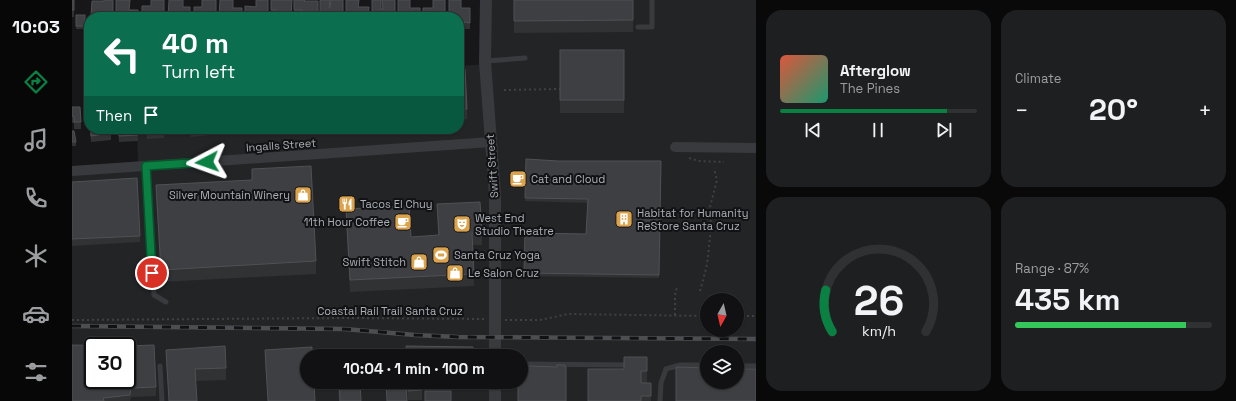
<!DOCTYPE html>
<meta charset="utf-8">
<style>
:root{--surface:#111113;--page:#1e1f21;--text:#f1f3f6;--muted:#9c9da0;--line:#303133;--accent:#0b8043}
body{margin:0;font-family:"Space Grotesk",sans-serif;background:var(--page);color:var(--text);height:100vh;display:flex;flex-direction:column;font-size:15px;white-space:nowrap}
*{box-sizing:border-box;margin:0}
p{font-size:13px;color:var(--muted)}
.icon{flex:none;width:22px;height:22px;fill:none;stroke:currentColor;stroke-width:2;stroke-linecap:round;stroke-linejoin:round}
.map{position:relative;flex:1;overflow:hidden}
.drawer{display:flex;flex-direction:column;gap:10px;padding:10px;background:#09090a;width:480px}
.drawer>*{flex:none}
.guide{position:absolute;left:12px;top:12px;width:380px;height:122px;border-radius:16px;box-shadow:0 1px 3px #0004,0 0 0 1px var(--line);background:#0b6e4f;color:#fff;overflow:hidden}
.needle{width:26px;rotate:188deg}
.buttons{position:absolute;left:628px;top:293px;display:grid;gap:8px}
.buttons a{display:grid;place-items:center;width:44px;height:44px;border-radius:50%;background:var(--surface);box-shadow:0 1px 3px #0004,0 0 0 1px var(--line);font-size:20px}
.speed{position:absolute;left:12px;top:337px;display:flex;gap:8px;font-size:20px;font-weight:700;text-align:center}
.speed>*{display:grid;place-content:center;width:52px;height:52px;border-radius:50%;background:var(--surface);box-shadow:0 1px 3px #0004,0 0 0 1px var(--line);line-height:1}
.speed .limit{border:2px solid #111;border-radius:6px;background:#fff;color:#111}
.pin{position:absolute;display:grid;place-items:center;width:34px;height:34px;color:#fff;margin:-17px;border:2px solid #fff;border-radius:50%;box-shadow:0 1px 4px #0007}
.me{position:absolute;width:44px;margin:-22px;rotate:266deg;stroke-linejoin:round;filter:drop-shadow(0 0 3px #0008)}
.turn{display:flex;align-items:center;gap:14px;height:84px;padding:0 12px;font-size:18px}
.turn .icon{width:52px;height:52px;stroke-width:2.5}
.turn b{display:block;font-size:28px;line-height:34px}
.then{display:flex;align-items:center;height:38px;padding:0 12px;background:#0003;gap:8px;font-size:15px}
.big{font-size:30px;font-weight:700;line-height:1.1}
.drawer .tile{flex:1;display:flex;flex-direction:column;justify-content:center;gap:6px;min-width:0;padding:0 14px;border-radius:16px;background:var(--page)}
.drawer .dial{align-items:center;gap:0}
.dial svg{height:104px;overflow:visible;fill:none;stroke:var(--line);stroke-width:7;stroke-linecap:round;text-anchor:middle}
.dial text{fill:var(--text);stroke:none}
.song{display:flex;align-items:center;gap:12px}
.cover{width:48px;height:48px;border-radius:6px;background:linear-gradient(135deg,hsl(10 70% 55%),hsl(160 70% 35%))}
.played{height:4px;border-radius:2px;background:linear-gradient(90deg,var(--accent) 85%,var(--line) 85%)}
.keys{display:flex;justify-content:space-around;direction:ltr}
.heat{display:flex;justify-content:space-between;align-items:center;font-size:22px;direction:ltr}
.charge{height:6px;border-radius:3px;background:linear-gradient(90deg,#34c759 87%,var(--line) 0)}
.drawer .tiles{flex:1;display:grid;gap:10px;grid-template-columns:repeat(2,1fr)}
.trip{position:absolute;left:228px;top:349px;width:228px;height:40px;border-radius:20px;background:var(--surface);box-shadow:0 1px 3px #0004,0 0 0 1px var(--line);font-weight:700;line-height:40px;text-align:center}
main{display:flex;flex:1;min-height:0}
.menu{display:flex;flex-direction:column;width:72px;justify-content:space-around;align-items:center;background:#070708;color:var(--muted)}
.menu .icon{width:28px;height:28px}
.menu .selected{color:var(--accent)}
.menu b{font-size:18px;color:var(--text)}
.map>svg:first-child{display:block}
.built{fill:#232426;fill-rule:evenodd}
.lines{fill:none;stroke-linecap:round;stroke-linejoin:round}
.path{stroke:#3f4144;stroke-width:2;stroke-dasharray:2 3;stroke-linecap:butt}
.service{stroke:#393a3d;stroke-width:5}
.minor{stroke:#393a3d;stroke-width:10}
.tertiary{stroke:#393a3d;stroke-width:12}
.rail-casing{stroke:#4c4e52;stroke-width:4.5}
.rail{stroke:#121214;stroke-width:3;stroke-dasharray:9;stroke-linecap:butt}
.wall{fill:#303234}
.building{fill:#3d3f42;stroke:#4f5154}
.route-casing{stroke:#07532c;stroke-width:10}
.route{stroke:#0b8043;stroke-width:7}
.labels{text-anchor:middle;stroke-width:4;stroke-linejoin:round;paint-order:stroke}
.street-label{font-size:11px;fill:#abb0b7;stroke:#121214}
.poi-label{font-size:11px;fill:#abb0b7;stroke:#121214;text-anchor:start}
</style>
<main>
<nav class="menu">
<b>10:03</b>
<svg class="icon selected" aria-label="directions" viewBox="0 0 24 24"><path d="M12 3l9 9-9 9-9-9zM9 14v-3h6M13 9l2 2-2 2"/></svg>
<svg class="icon" aria-label="music" viewBox="0 0 24 24"><path d="M9 18V5l10-2v13"/><circle cx="6" cy="18" r="3"/><circle cx="16" cy="16" r="3"/></svg>
<svg class="icon" aria-label="phone" viewBox="0 0 24 24"><path d="M5 4h4l2 5-3 2q2 4 5 5l2-3 5 2v4C11 20 4 13 5 4z"/></svg>
<svg class="icon" aria-label="climate" viewBox="0 0 24 24"><path d="M12 3v18M4 7l16 10M4 17L20 7"/></svg>
<svg class="icon" aria-label="car" viewBox="0 0 24 24"><path d="M5 17H2v-5l4-1 3-4h7l3 4 3 1v5h-3M9 17h6M6 11h13"/><circle cx="7" cy="17" r="2"/><circle cx="17" cy="17" r="2"/></svg>
<svg class="icon" aria-label="filters" viewBox="0 0 24 24"><path d="M4 7h16M4 17h16"/><circle cx="9" cy="7" r="2"/><circle cx="15" cy="17" r="2"/></svg>
</nav>
<div class="map">
<svg width="684" height="401" viewBox="0 0 684 401">
<rect width="100%" height="100%" fill="#171719"/>
<!-- built -->
<path class="built" d="M416,0h268v401h-684v-225l66,-10 -1,-37h322v-63l28,-2zM635,300h30v30h-30zM21,346h34v34h-34zM635,352h30v30h-30zM235,356h214v26h-214z"/>
<g class="lines">
<!-- path -->
<g class="path">
<polyline points="432,90 488,89"/>
<polyline points="617,158 627,161 652,162"/>
<polyline points="628,291 634,269 636,257 639,227 638,207 645,180 642,169"/>
<polyline points="603,315 603,295 605,287"/>
<polyline points="665,316 684,316"/>
<polyline points="0,320 275,318 413,319"/>
<polyline points="433,320 468,320 496,314 635,316"/>
</g>
<!-- service -->
<g class="service">
<polyline points="566,27 580,27 580,0"/>
<polyline points="414,61 453,58"/>
<polyline points="74,166 82,295 94,302"/>
<polyline points="449,364 558,365"/>
<polyline points="88,366 90,401"/>
<polyline points="665,366 684,366"/>
<polyline points="588,401 589,383 594,369 608,365 635,365"/>
</g>
<!-- minor -->
<g class="minor">
<polyline points="603,147 684,148"/>
<polyline points="0,171 419,142"/>
</g>
<!-- tertiary -->
<g class="tertiary">
<polyline points="414,0 413,62 423,195 423,356"/>
<polyline points="423,382 423,401"/>
</g>
<!-- rail casing -->
<g class="rail-casing">
<polyline id="rail" points="0,326 272,329 343,335 386,337 684,339"/>
</g>
<!-- rail -->
<use href="#rail" class="rail"/>
</g>
<!-- wall -->
<g class="wall">
<rect x="0" y="0" width="2" height="17"/>
<polygon points="199,0 208,0 204,17 199,16"/>
<polygon points="222,0 233,0 230,16 222,16"/>
<polygon points="274,0 286,7 296,17 274,17"/>
<polygon points="326,0 338,8 348,17 326,17"/>
<polygon points="377,0 389,8 398,8 398,29 392,29 391,37 387,37 387,17 377,17"/>
<polygon points="442,0 561,0 561,32 442,33"/>
<polygon points="20,1 32,1 41,17 19,17"/>
<rect x="4" y="15" width="9" height="14"/>
<rect x="488" y="50" width="64" height="63"/>
<polygon points="387,69 395,109 395,119 387,119"/>
<polygon points="0,107 9,122 9,129 2,129 2,123 0,123"/>
<polygon points="18,129 39,129 39,140 19,142"/>
<polygon points="46,129 66,129 66,141 47,142"/>
<polygon points="74,129 92,129 92,138 75,139"/>
<polygon points="119,129 139,129 139,135 119,137"/>
<polygon points="152,129 171,129 171,133 152,134"/>
<polygon points="176,129 197,129 197,131 176,132"/>
<polygon points="0,131 4,142 4,146 0,146"/>
<polygon points="454,159 486,161 589,161 587,278 452,276 453,233 514,234 516,203 453,201"/>
<polygon points="180,169 244,261 244,274 89,282 84,197 84,185 180,180"/>
<polygon points="0,182 68,236 68,242 0,246"/>
<polygon points="365,204 410,233 410,245 401,245 402,286 278,292 274,222 274,209 339,237 366,235"/>
<polygon points="0,345 84,387 84,396 59,397 58,401 0,401"/>
<polygon points="94,350 154,368 154,380 124,381 125,401 97,401 94,362"/>
<polygon points="193,350 243,401 196,401 193,363"/>
<polygon points="575,357 575,383 579,383 579,401 516,401 552,369"/>
<polygon points="266,382 289,401 267,401"/>
<polygon points="335,382 350,382 350,400 336,400"/>
</g>
<!-- building -->
<g class="building">
<rect x="0" y="0" width="2" height="10"/>
<polygon points="32,0 41,0 41,17 32,17 32,16 19,16 20,1 32,1"/>
<polygon points="44,0 58,0 57,10 66,10 66,17 44,17"/>
<polygon points="79,0 92,0 92,17 70,17 70,6 79,6"/>
<polygon points="97,0 111,0 111,7 118,7 118,17 96,17"/>
<polygon points="130,0 144,0 144,17 122,17 122,7 130,7"/>
<polygon points="148,0 161,0 161,8 170,8 170,17 147,17"/>
<polygon points="184,0 196,0 196,17 173,17 173,6 184,7"/>
<polygon points="199,0 220,0 219,17 204,17 204,10 199,10"/>
<polygon points="222,0 233,0 232,1 246,1 246,17 230,17 230,10 222,10"/>
<polygon points="248,0 258,0 257,8 258,8 259,0 271,0 271,17 248,17"/>
<polygon points="274,0 287,0 286,7 297,7 296,17 276,17 276,12 274,12"/>
<polygon points="300,0 309,0 309,9 311,9 310,0 323,0 323,17 300,17"/>
<polygon points="326,0 338,0 338,8 348,8 348,17 328,17 328,12 326,12"/>
<polygon points="361,0 373,0 373,13 372,13 372,17 351,17 351,8 361,8"/>
<polygon points="377,0 389,0 389,8 398,8 398,23 392,22 391,30 387,30 387,17 378,17 378,13 377,13"/>
<polygon points="442,0 561,0 561,20 442,21"/>
<rect x="4" y="15" width="9" height="11"/>
<rect x="488" y="50" width="64" height="50"/>
<polygon points="387,69 393,69 395,109 387,110"/>
<polygon points="0,107 8,107 9,122 2,122 2,116 0,116"/>
<polygon points="19,129 39,129 39,133 19,136"/>
<polygon points="47,129 66,129 66,135 47,136"/>
<polygon points="75,129 92,129 92,132 75,133"/>
<polygon points="0,131 2,131 4,142 0,142"/>
<polygon points="454,159 486,161 589,161 587,275 452,273 453,233 514,234 516,199 453,198"/>
<polygon points="239,166 244,261 89,270 84,185 180,180 180,169"/>
<polygon points="65,178 68,236 0,239 0,182"/>
<polygon points="408,202 410,233 400,233 402,274 278,280 274,209 337,206 339,237 367,235 365,204"/>
<polygon points="0,345 48,346 21,346 21,380 55,380 55,346 82,345 84,387 59,388 58,395 31,398 32,401 0,401"/>
<polygon points="153,346 154,368 123,369 125,401 97,401 94,350"/>
<polygon points="334,346 401,347 401,356 335,356"/>
<polygon points="240,347 240,356 235,356 235,382 242,382 243,401 196,401 193,350"/>
<polygon points="552,357 575,357 575,371 569,371 569,383 579,383 579,396 569,396 569,401 516,401 516,369 552,369"/>
<polygon points="449,364 456,365 456,366 485,367 485,365 493,365 493,367 494,367 494,401 446,401 446,382 449,382"/>
<polygon points="604,367 635,368 635,382 665,382 665,369 684,369 684,401 604,401"/>
<polygon points="267,382 288,382 289,401 268,401"/>
<polygon points="314,382 334,382 335,401 315,401"/>
<polygon points="336,382 350,382 350,390 336,391"/>
<rect x="353" y="391" width="26" height="10"/>
</g>
<g class="lines">
<!-- route casing -->
<g class="route-casing">
<polyline id="route" points="80,273 74,166 135,162"/>
</g>
<!-- route -->
<use href="#route" class="route"/>
</g>
<!-- icons -->
<defs>
<g id="cafe-square" transform="scale(0.9)"><rect x="-9" y="-9" width="18" height="18" rx="4" fill="#dca34d" stroke="#121214"/><path d="M-5.5-4.5H6V0H3Q3 3.5 0 3.5H-2.5Q-5.5 3.5-5.5 0ZM3-3.2v2h1.7v-2ZM-6 4.5H4V6H-6Z" fill="#fff"/></g>
<g id="shop-square" transform="scale(0.9)"><rect x="-9" y="-9" width="18" height="18" rx="4" fill="#dca34d" stroke="#121214"/><path d="M-5-2.5h2.3a2.7 3.5 0 0 1 5.4 0H5L5.5 6h-11ZM-1.5-2.5h3a1.5 2.3 0 0 0-3 0Z" fill="#fff"/></g>
<g id="restaurant-square" transform="scale(0.9)"><rect x="-9" y="-9" width="18" height="18" rx="4" fill="#dca34d" stroke="#121214"/><path d="M-5-6h1v4h1v-4h1v4h1v-4h1v5L-1.5 .5V6h-2V.5L-5-1ZM5-6V6H3V1.5H1.5Q1.5-4 5-6Z" fill="#fff"/></g>
<g id="building-square" transform="scale(0.9)"><rect x="-9" y="-9" width="18" height="18" rx="4" fill="#dca34d" stroke="#121214"/><path d="M-4-6H4V6H1V3H-1V6H-4ZM-2.5-4.3h1.7v1.8h-1.7ZM.8-4.3h1.7v1.8H.8ZM-2.5-1h1.7V.8h-1.7ZM.8-1h1.7V.8H.8Z" fill="#fff"/></g>
<g id="theatre-square" transform="scale(0.9)"><rect x="-9" y="-9" width="18" height="18" rx="4" fill="#dca34d" stroke="#121214"/><path d="M-5-5.5Q0-4 5-5.5V0Q5 5 0 6Q-5 5-5 0ZM-3.3-2.5H-1v1.5H-3.3ZM1-2.5H3.3v1.5H1ZM-2.8 1Q0 5.5 2.8 1Z" fill="#fff"/></g>
<g id="stadium-square" transform="scale(0.9)"><rect x="-9" y="-9" width="18" height="18" rx="4" fill="#dca34d" stroke="#121214"/><path d="M0-5a6.5 5 0 1 0 0 10a6.5 5 0 1 0 0-10ZM-3.5-1.8h7v3.6h-7Z" fill="#fff"/></g>
</defs>
<g fill-rule="evenodd">
<use href="#cafe-square" x="446" y="179"/>
<use href="#shop-square" x="231" y="195"/>
<use href="#restaurant-square" x="275" y="204"/>
<use href="#building-square" x="552" y="219"/>
<use href="#cafe-square" x="331" y="222"/>
<use href="#theatre-square" x="390" y="224"/>
<use href="#stadium-square" x="369" y="255"/>
<use href="#shop-square" x="347" y="262"/>
<use href="#shop-square" x="383" y="273"/>
</g>
<g class="labels">
<!-- street labels -->
<g class="street-label">
<text transform="translate(209 145) rotate(-4)" y="4">Ingalls Street</text>
<text transform="translate(420 166) rotate(-94)" y="4">Swift Street</text>
<text x="318" y="315">Coastal Rail Trail Santa Cruz</text>
</g>
<!-- poi labels -->
<g class="poi-label">
<text x="459" y="183">Cat and Cloud</text>
<text x="218" y="199" text-anchor="end">Silver Mountain Winery</text>
<text x="288" y="208">Tacos El Chuy</text>
<text x="565" y="217">Habitat for Humanity<tspan x="565" dy="13">ReStore Santa Cruz</tspan></text>
<text x="403" y="222">West End<tspan x="403" dy="13">Studio Theatre</tspan></text>
<text x="318" y="226" text-anchor="end">11th Hour Coffee</text>
<text x="382" y="259">Santa Cruz Yoga</text>
<text x="334" y="266" text-anchor="end">Swift Stitch</text>
<text x="396" y="277">Le Salon Cruz</text>
</g>
</g>
</svg>
<div class="buttons">
<a><svg class="needle" viewBox="-14 -14 28 28"><path d="M0-13l5 13h-10z" fill="#e53935"/><path d="M0 13l5-13h-10z" fill="#9c9da0"/></svg></a>
<a><svg class="icon" aria-label="layers" viewBox="0 0 24 24"><path d="M12 4l9 5-9 5-9-5zM3 14l9 5 9-5"/></svg></a>
</div>
<div class="speed"><div class="limit">30</div></div>
<div class="pin" style="left:80px;top:273px;background:#d93025"><svg class="icon" aria-label="arrive" viewBox="0 0 24 24"><path d="M6 21V4h12l-3 4 3 4H6"/></svg></div>
<svg class="me" style="left:135px;top:162px" viewBox="-20 -20 40 40"><path d="M0-17L14 15 0 8-14 15z" fill="#0b8043" stroke="#fff" stroke-width="4"/></svg>
<div class="trip">10:04 · 1 min · 100 m</div>
<div class="guide">
<div class="turn"><svg class="icon" aria-label="left" viewBox="0 0 24 24"><path d="M17 20v-9H6M10 6l-5 5 5 5"/></svg><div><b>40 m</b>Turn left</div></div>
<div class="then">Then<svg class="icon" aria-label="arrive" viewBox="0 0 24 24"><path d="M6 21V4h12l-3 4 3 4H6"/></svg></div>
</div>
</div>
<section class="drawer">
<div class="tiles">
<div class="tile">
<div class="song"><i class="cover"></i><div><b>Afterglow</b><p>The Pines</p></div></div>
<div class="played"></div>
<div class="keys"><svg class="icon" aria-label="previous" viewBox="0 0 24 24"><path d="M18 5L8 12l10 7zM5 5v14"/></svg><svg class="icon" aria-label="pause" viewBox="0 0 24 24"><path d="M8 5v14M16 5v14"/></svg><svg class="icon" aria-label="next" viewBox="0 0 24 24"><path d="M6 5l10 7-10 7zM19 5v14"/></svg></div>
</div>
<div class="tile"><p>Climate</p>
<div class="heat"><a>−</a><b class="big">20°</b><a>+</a></div>
</div>
<div class="tile dial"><svg viewBox="0 0 100 80">
<path d="M14 69A42 42 0 1 1 86 69"/>
<path d="M14 69A42 42 0 0 1 9 37" stroke="#0b8043"/>
<text x="50" y="56" font-size="32" font-weight="700">26</text>
<text x="50" y="72" font-size="11">km/h</text>
</svg></div>
<div class="tile"><p>Range · 87%</p><b class="big">435 km</b><div class="charge"></div></div>
</div>
</section>
</main>
